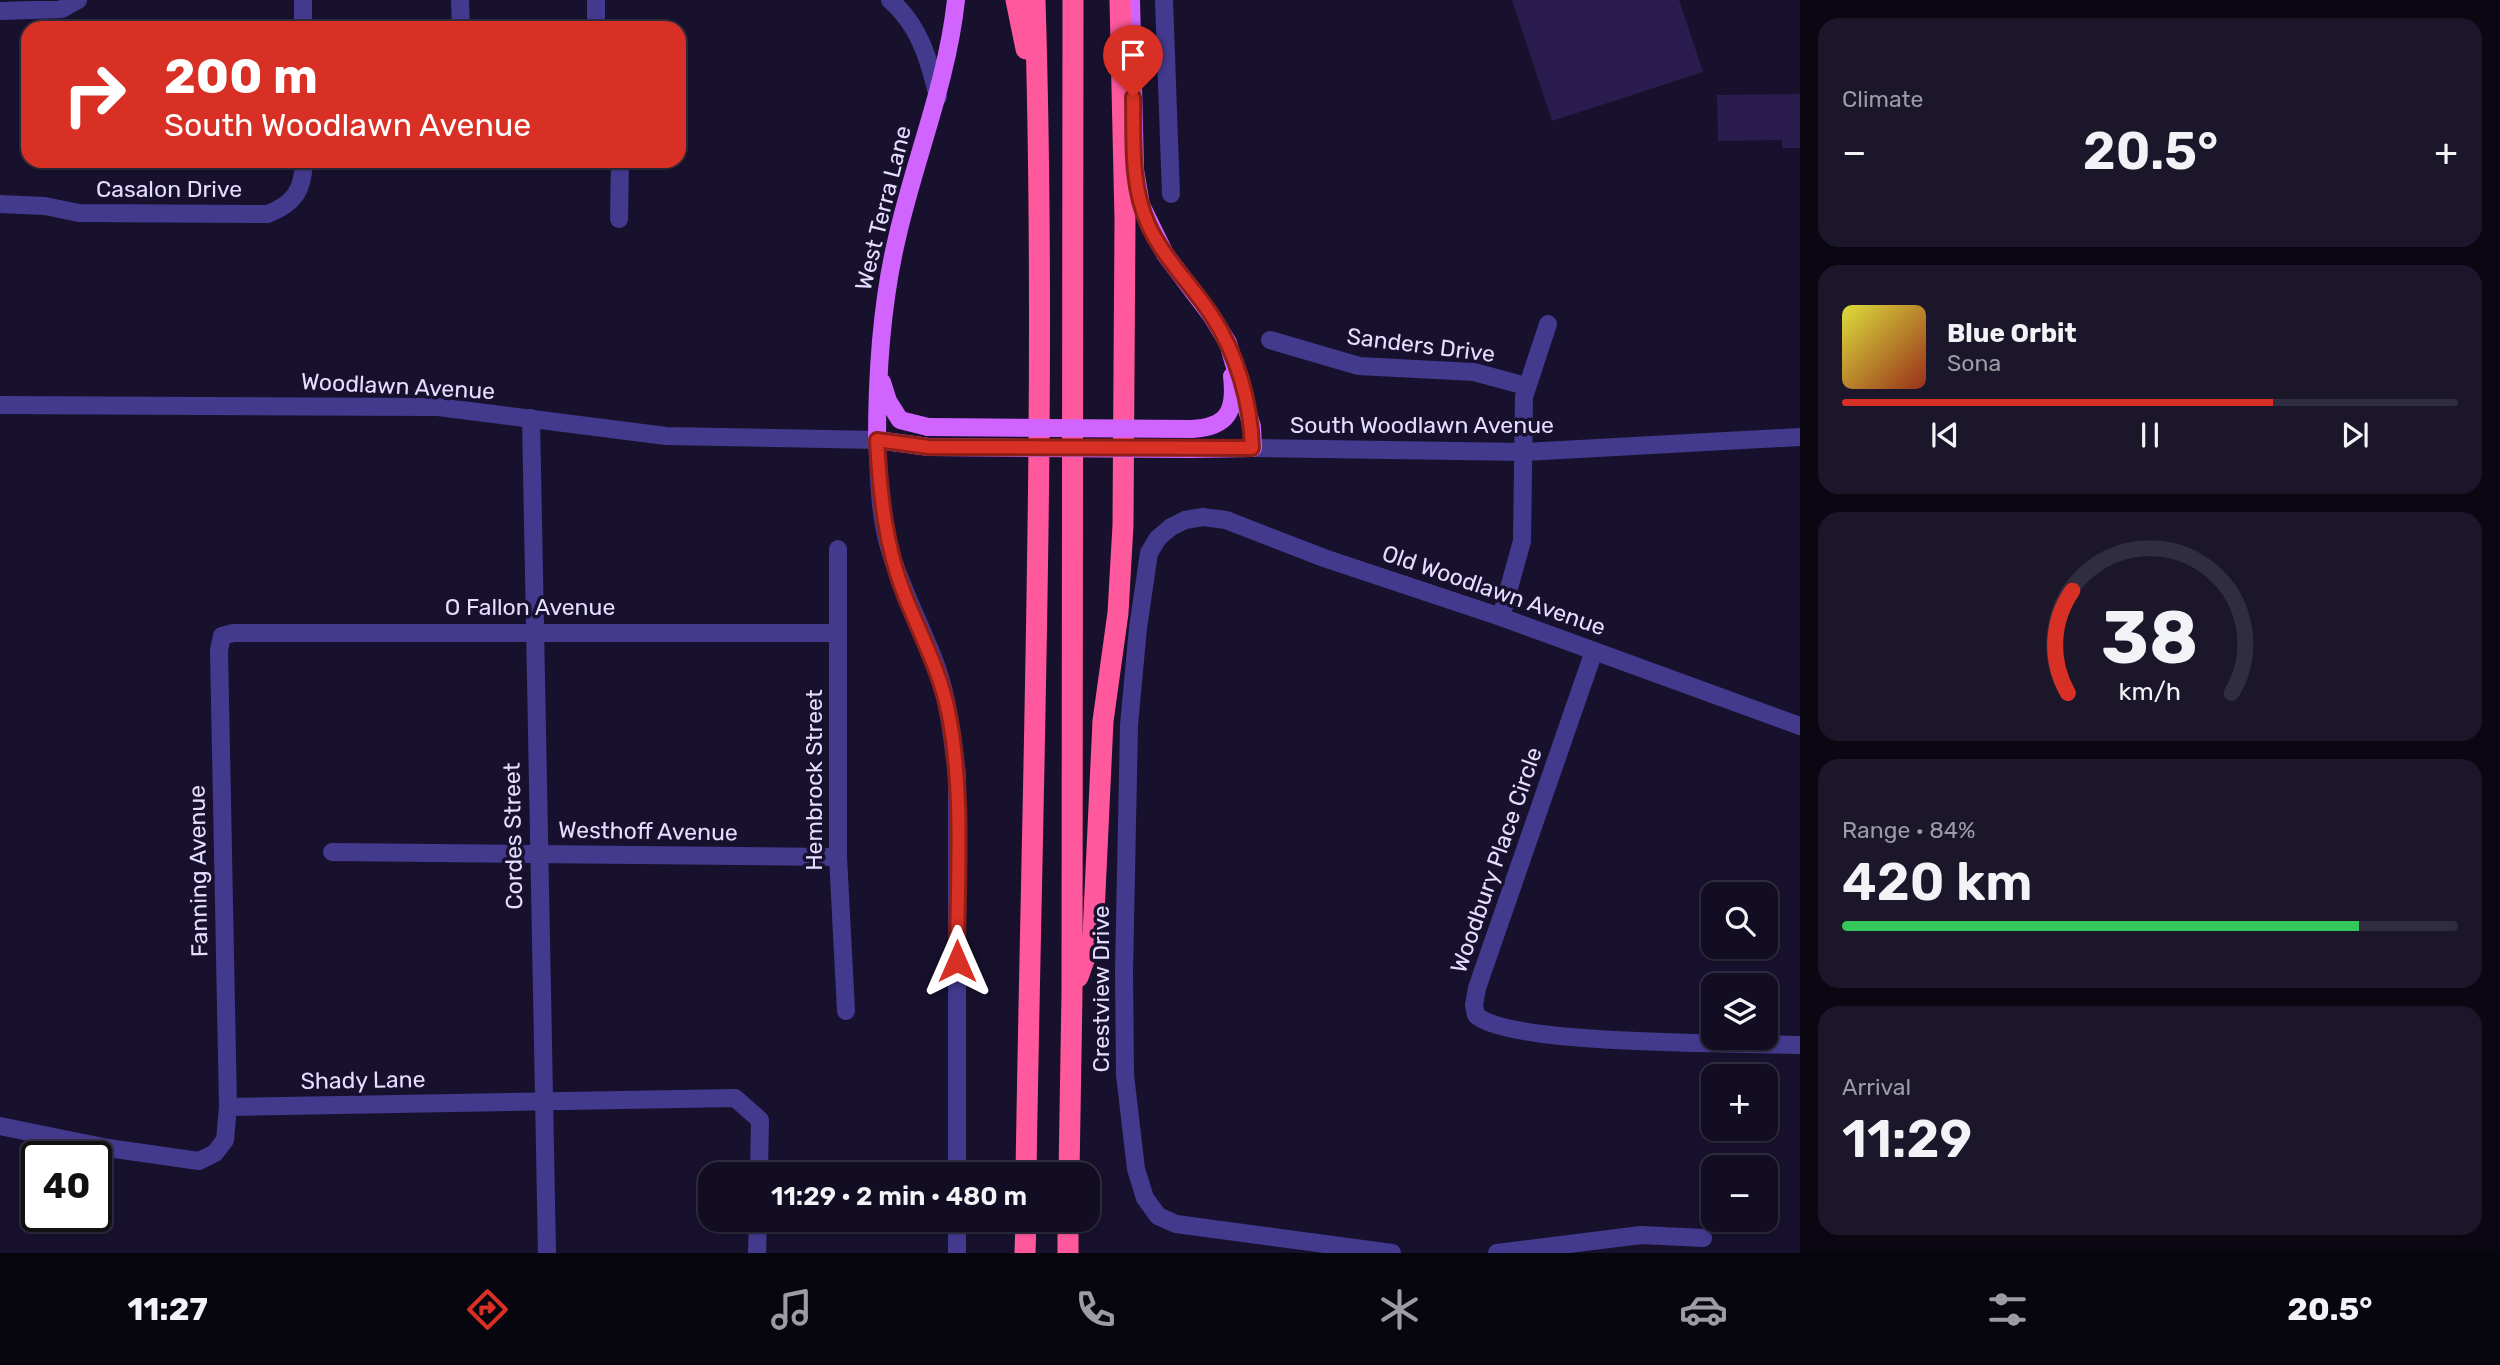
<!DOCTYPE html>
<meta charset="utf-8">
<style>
:root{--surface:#120d22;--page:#1b162a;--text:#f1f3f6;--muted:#9c9ca5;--line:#312d40;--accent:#d93025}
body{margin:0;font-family:Rubik,sans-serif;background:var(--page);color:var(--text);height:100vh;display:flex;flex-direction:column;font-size:26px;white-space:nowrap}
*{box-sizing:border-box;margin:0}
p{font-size:23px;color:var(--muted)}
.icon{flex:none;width:38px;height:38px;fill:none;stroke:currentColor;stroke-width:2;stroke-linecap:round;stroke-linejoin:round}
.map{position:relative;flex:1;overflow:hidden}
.sheet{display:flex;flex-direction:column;gap:18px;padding:18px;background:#0a0713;width:700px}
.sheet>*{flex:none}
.top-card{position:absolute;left:21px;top:21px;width:665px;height:147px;border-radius:21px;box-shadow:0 2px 5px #0004,0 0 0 2px var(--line);background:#d93025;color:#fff;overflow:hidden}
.fabs{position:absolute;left:1701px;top:882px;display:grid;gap:14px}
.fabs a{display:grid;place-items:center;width:77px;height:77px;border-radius:14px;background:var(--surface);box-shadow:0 2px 5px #0004,0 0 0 2px var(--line);font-size:35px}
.speed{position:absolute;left:21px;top:1141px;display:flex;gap:14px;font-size:35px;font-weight:700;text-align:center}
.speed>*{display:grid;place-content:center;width:91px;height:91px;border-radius:50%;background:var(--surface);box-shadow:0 2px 5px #0004,0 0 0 2px var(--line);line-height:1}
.speed .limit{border:4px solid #111;border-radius:10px;background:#fff;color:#111}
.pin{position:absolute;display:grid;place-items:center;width:60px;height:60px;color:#fff;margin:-72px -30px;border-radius:50% 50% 50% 0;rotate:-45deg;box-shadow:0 0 7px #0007}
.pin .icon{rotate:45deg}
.me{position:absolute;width:77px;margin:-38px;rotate:0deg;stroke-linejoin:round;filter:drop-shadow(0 0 5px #0008)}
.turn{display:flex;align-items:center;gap:24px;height:147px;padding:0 28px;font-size:32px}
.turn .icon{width:91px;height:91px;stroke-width:2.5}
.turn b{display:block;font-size:49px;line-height:60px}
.big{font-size:52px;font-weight:600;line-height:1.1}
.sheet .widget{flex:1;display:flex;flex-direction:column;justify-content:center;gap:10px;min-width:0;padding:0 24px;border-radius:21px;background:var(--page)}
.sheet .dial{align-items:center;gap:0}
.dial svg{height:182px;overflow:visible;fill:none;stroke:var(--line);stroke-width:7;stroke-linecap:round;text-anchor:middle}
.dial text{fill:var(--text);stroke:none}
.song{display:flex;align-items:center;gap:21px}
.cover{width:84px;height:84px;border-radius:10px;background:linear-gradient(135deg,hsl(60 70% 55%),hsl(10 70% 35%))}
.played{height:7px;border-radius:4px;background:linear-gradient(90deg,var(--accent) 70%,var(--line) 70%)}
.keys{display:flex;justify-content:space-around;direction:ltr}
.heat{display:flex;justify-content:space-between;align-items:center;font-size:38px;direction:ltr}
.charge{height:10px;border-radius:5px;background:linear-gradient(90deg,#34c759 84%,var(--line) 0)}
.trip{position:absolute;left:698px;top:1162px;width:402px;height:70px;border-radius:21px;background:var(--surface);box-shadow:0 2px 5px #0004,0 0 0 2px var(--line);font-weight:600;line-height:70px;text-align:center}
.tabs{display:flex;height:112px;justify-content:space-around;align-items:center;background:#07050e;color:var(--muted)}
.tabs .icon{width:49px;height:49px}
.tabs .active{color:var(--accent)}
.tabs b{font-size:32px;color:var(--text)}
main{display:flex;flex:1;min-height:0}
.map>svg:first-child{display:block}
.building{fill:#2a1c4f}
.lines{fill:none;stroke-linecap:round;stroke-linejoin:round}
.minor{stroke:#433a8e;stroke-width:18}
.major{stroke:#d164ff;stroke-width:18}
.highway{stroke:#ff589c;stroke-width:21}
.major-bridge{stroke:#d164ff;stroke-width:18}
.route-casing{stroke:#8d1f18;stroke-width:18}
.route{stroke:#d93025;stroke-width:12}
.labels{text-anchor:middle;stroke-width:7;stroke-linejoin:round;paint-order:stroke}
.street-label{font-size:23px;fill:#e4ddff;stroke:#18112e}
</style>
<main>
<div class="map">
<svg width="1800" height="1253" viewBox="0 0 1800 1253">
<rect width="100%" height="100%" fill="#18112e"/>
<!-- building -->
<g class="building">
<polygon points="1512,0 1679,0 1703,72 1552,121"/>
<polygon points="1800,94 1800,148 1782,148 1782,140 1718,141 1717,95"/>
</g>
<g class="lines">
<!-- minor -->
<g class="minor">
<polyline points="303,0 303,28"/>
<polyline points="460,0 461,28"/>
<path d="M890,0c30,26 39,60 48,97"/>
<polyline points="1164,0 1171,194"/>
<polyline points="0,11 62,9 78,0"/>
<polyline points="596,28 596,0"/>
<path d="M0,204l45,2 34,7 189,1c27,-11 35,-24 36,-53"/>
<polyline points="619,219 620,161"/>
<polyline points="1270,340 1359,366 1474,372 1526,386"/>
<path d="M0,405l438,2 228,29 211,4c2,35 2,73 12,107 12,42 33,80 48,121 12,34 15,70 20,106v400"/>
<polyline points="531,418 547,1253"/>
<polyline points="1253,448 1524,452 1800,437"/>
<polyline points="838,549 838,857 846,1011"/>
<polyline points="1501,617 1522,541 1524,397 1548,324"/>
<path d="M1594,651l-117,337 -3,17 2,10c32,31 268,28 324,30"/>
<polyline points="332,852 838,857"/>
<polyline points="228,1107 219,650 222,636 233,633 838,633"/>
<polyline points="0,1126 108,1148 199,1161 215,1153 225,1140 228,1107 735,1098 760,1120 759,1174"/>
<polyline points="757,1253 758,1220"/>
<polyline points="957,1253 957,1220"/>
<polyline points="1392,1253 1176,1224 1158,1216 1145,1198 1136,1169 1125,1075 1124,971 1129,725 1138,628 1149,553 1158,538 1171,527 1185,520 1203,517 1226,520 1324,558 1501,617 1800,726"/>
<polyline points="1497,1253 1641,1235 1703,1238"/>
</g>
<!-- major -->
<g class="major">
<path d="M956,0c-9,83 -41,158 -59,238 -16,67 -20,134 -20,202l52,7 102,1"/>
<polyline points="1131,0 1135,170 1141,205 1165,254 1211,315 1228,343 1252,427 1253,448 1190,449"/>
<polyline points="882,382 888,401 900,420 928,427"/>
<path d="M1192,429c36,-2 44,-18 40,-53"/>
</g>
<!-- highway -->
<g class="highway">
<polyline points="1016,0 1026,49"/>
<polyline points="1078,977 1093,935 1103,721 1118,613 1123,525 1125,220 1120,0"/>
<path d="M1026,1174c6,-391 21,-783 9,-1174"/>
<polyline points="1069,1174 1072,993 1073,0"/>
<polyline points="1025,1253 1026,1220"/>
<polyline points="1068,1253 1068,1220"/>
</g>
<!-- major-bridge -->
<g class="major-bridge">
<polyline points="928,427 1192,429"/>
<polyline points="1031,448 1190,449"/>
</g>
</g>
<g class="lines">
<!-- route casing -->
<g class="route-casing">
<path id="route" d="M957,961c0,-81 7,-166 -8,-245 -8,-43 -28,-80 -44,-120 -20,-50 -25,-102 -28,-156l52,7 323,1c-1,-45 -15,-94 -40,-132 -20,-31 -49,-58 -64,-92 -18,-40 -14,-84 -15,-127"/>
</g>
<!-- route -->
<use href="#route" class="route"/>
</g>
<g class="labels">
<!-- street labels -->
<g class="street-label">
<text x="169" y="197">Casalon Drive</text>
<text transform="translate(883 208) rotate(-76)" y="8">West Terra Lane</text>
<text transform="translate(1421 345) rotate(7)" y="8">Sanders Drive</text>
<text transform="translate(398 386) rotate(3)" y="8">Woodlawn Avenue</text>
<text x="1422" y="433">South Woodlawn Avenue</text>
<text transform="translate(1494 590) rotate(19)" y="8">Old Woodlawn Avenue</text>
<text x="530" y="615">O Fallon Avenue</text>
<text transform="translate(814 780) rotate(-90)" y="8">Hembrock Street</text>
<text transform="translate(648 831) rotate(1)" y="8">Westhoff Avenue</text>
<text transform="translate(513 836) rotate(-91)" y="8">Cordes Street</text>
<text transform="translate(1496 860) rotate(-71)" y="8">Woodbury Place Circle</text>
<text transform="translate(198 871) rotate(-91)" y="8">Fanning Avenue</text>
<text transform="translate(1101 989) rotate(-90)" y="8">Crestview Drive</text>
<text transform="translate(363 1080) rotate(-1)" y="8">Shady Lane</text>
</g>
</g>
</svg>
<div class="fabs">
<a><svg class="icon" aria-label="search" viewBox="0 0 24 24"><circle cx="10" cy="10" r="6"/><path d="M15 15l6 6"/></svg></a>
<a><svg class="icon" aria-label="layers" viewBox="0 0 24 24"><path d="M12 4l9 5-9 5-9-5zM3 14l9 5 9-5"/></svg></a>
<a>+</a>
<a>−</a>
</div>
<div class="speed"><div class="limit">40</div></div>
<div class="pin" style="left:1133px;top:97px;background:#d93025"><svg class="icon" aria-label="arrive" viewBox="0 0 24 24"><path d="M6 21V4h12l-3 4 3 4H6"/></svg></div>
<svg class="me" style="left:957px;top:961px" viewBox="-20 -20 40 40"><path d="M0-17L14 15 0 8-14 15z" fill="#d93025" stroke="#fff" stroke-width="4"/></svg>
<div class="trip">11:29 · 2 min · 480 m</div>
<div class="top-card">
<div class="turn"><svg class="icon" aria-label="right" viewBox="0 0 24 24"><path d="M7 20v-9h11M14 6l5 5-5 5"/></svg><div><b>200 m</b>South Woodlawn Avenue</div></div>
</div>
</div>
<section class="sheet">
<div class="widget"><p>Climate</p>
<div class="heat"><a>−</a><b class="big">20.5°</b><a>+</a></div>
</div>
<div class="widget">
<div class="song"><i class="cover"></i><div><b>Blue Orbit</b><p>Sona</p></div></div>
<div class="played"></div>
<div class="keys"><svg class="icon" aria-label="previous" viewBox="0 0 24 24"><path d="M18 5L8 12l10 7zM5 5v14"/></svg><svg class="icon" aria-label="pause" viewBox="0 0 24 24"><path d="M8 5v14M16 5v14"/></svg><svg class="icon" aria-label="next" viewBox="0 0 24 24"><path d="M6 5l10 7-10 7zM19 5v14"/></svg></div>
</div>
<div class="widget dial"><svg viewBox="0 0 100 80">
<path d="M14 69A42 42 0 1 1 86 69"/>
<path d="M14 69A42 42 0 0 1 16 24" stroke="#d93025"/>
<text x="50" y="56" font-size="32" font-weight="700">38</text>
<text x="50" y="72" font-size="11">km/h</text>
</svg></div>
<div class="widget"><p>Range · 84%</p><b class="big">420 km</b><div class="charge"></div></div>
<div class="widget"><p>Arrival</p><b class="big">11:29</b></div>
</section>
</main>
<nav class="tabs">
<b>11:27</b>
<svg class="icon active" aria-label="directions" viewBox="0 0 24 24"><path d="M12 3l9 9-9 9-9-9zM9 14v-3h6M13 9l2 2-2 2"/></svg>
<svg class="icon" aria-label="music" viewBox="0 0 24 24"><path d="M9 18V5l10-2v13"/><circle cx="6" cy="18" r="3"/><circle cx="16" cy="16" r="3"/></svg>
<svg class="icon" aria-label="phone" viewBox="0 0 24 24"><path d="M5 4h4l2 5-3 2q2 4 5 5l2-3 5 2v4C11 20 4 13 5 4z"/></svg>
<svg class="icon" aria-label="climate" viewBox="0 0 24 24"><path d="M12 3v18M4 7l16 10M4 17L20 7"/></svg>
<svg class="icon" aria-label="car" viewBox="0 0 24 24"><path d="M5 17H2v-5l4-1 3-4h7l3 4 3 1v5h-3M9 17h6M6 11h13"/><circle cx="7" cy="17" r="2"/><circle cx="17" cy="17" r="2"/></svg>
<svg class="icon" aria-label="filters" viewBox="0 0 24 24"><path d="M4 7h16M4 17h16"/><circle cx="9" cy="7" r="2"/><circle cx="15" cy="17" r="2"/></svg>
<b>20.5°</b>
</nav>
